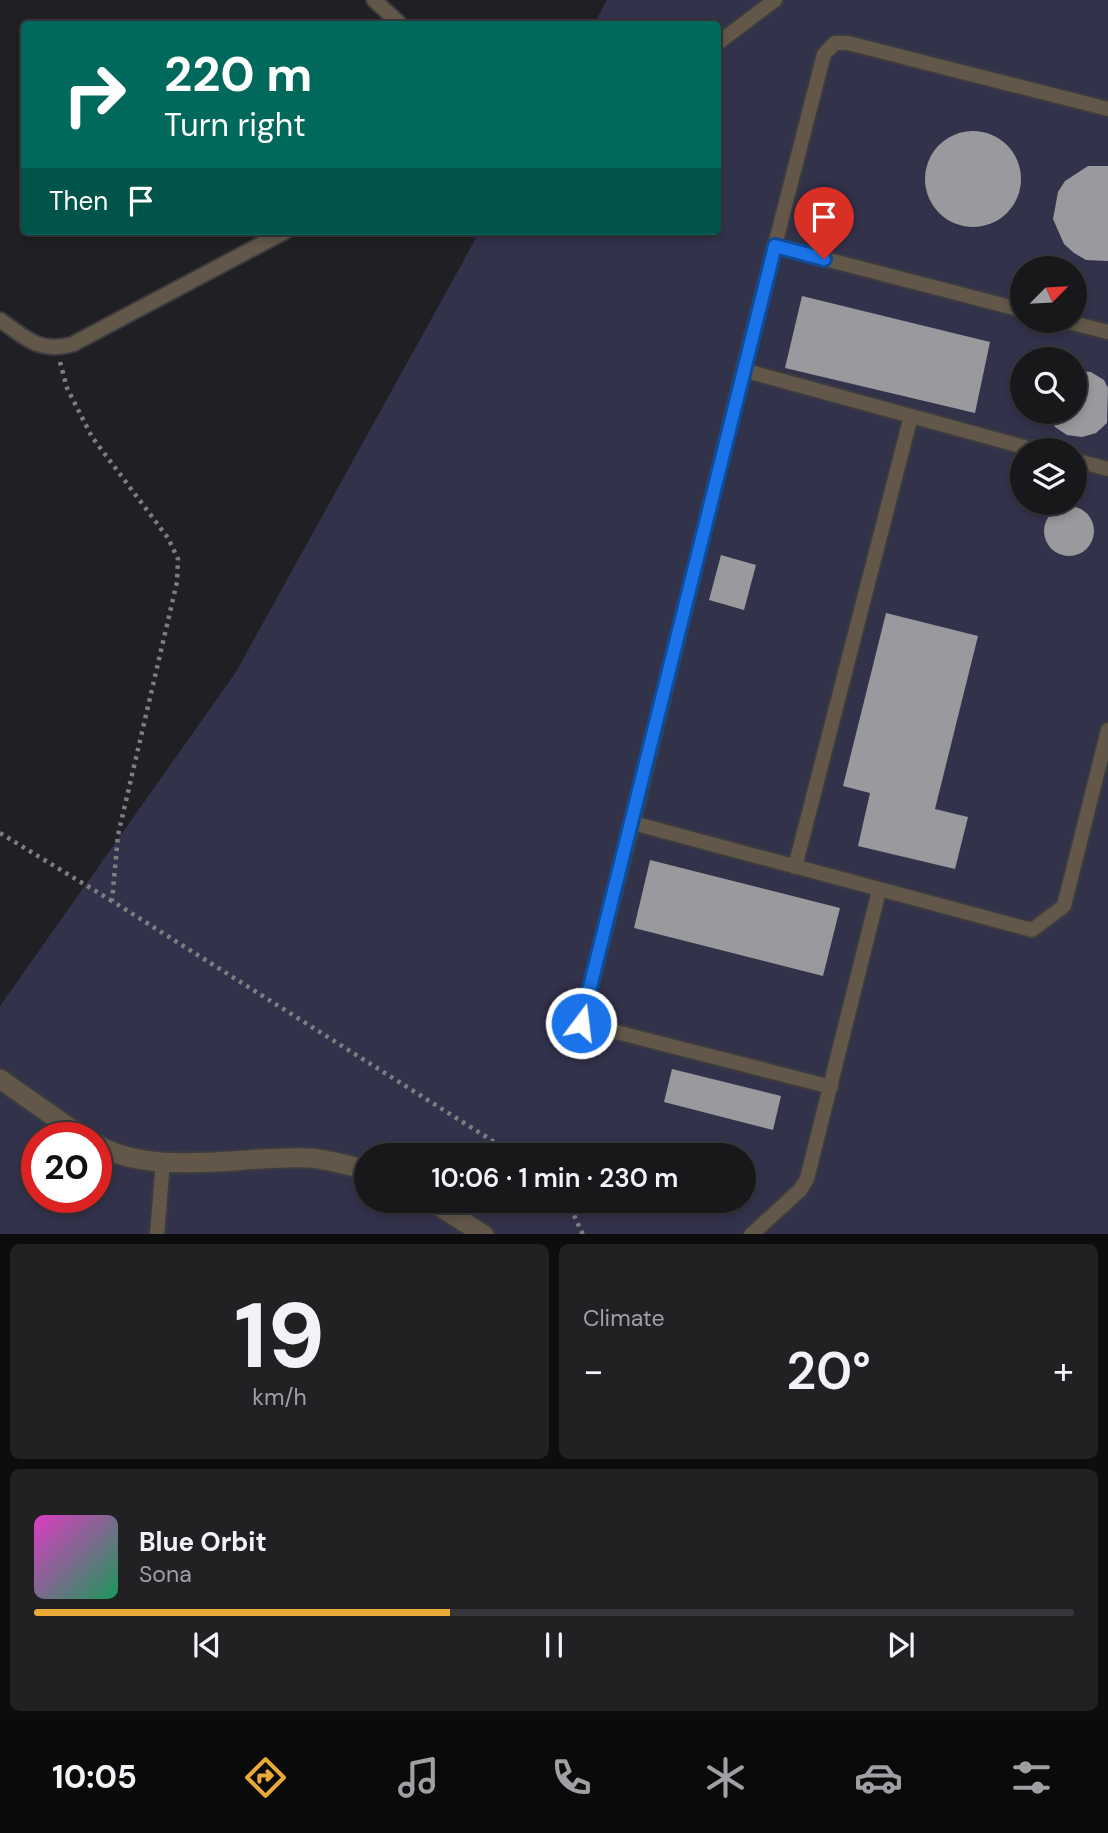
<!DOCTYPE html>
<meta charset="utf-8">
<style>
:root{--surface:#18181b;--page:#212124;--text:#f1f3f6;--muted:#9fa0a3;--line:#36373a;--accent:#eaaa39}
body{margin:0;font-family:"DM Sans",sans-serif;background:var(--page);color:var(--text);height:100vh;display:flex;flex-direction:column;font-size:26px;white-space:nowrap}
*{box-sizing:border-box;margin:0}
p{font-size:23px;color:var(--muted)}
.icon{flex:none;width:38px;height:38px;fill:none;stroke:currentColor;stroke-width:2;stroke-linecap:round;stroke-linejoin:round}
.map{position:relative;height:1234px;overflow:hidden}
.details{display:flex;flex-direction:column;gap:10px;padding:10px;background:#0d0d0f;flex:1}
.details>*{flex:none}
.top-card{position:absolute;left:21px;top:21px;width:700px;height:214px;border-radius:7px;box-shadow:0 4px 10px #0003,0 0 0 2px var(--line);background:#00695c;color:#fff;overflow:hidden}
.needle{width:46px;rotate:66deg}
.tools{position:absolute;left:1010px;top:256px;display:grid;gap:14px}
.tools a{display:grid;place-items:center;width:77px;height:77px;border-radius:50%;background:var(--surface);box-shadow:0 4px 10px #0003,0 0 0 2px var(--line);font-size:35px}
.speed{position:absolute;left:21px;top:1122px;display:flex;gap:14px;font-size:35px;font-weight:700;text-align:center}
.speed>*{display:grid;place-content:center;width:91px;height:91px;border-radius:50%;background:var(--surface);box-shadow:0 4px 10px #0003,0 0 0 2px var(--line);line-height:1}
.speed .limit{border:10px solid #d22;background:#fff;color:#111}
.pin{position:absolute;display:grid;place-items:center;width:60px;height:60px;color:#fff;margin:-72px -30px;border-radius:50% 50% 50% 0;rotate:-45deg;box-shadow:0 0 7px #0007}
.pin .icon{rotate:45deg}
.me{position:absolute;width:77px;margin:-38px;rotate:15deg;stroke-linejoin:round;filter:drop-shadow(0 0 5px #0008)}
.turn{display:flex;align-items:center;gap:24px;height:147px;padding:0 28px;font-size:32px}
.turn .icon{width:91px;height:91px;stroke-width:2.5}
.turn b{display:block;font-size:49px;line-height:60px}
.then{display:flex;align-items:center;height:66px;padding:0 28px;background:#0003;gap:14px;font-size:26px}
.big{font-size:52px;font-weight:600;line-height:1.1}
.details .widget{flex:1;display:flex;flex-direction:column;justify-content:center;gap:10px;min-width:0;padding:0 24px;border-radius:10px;background:var(--page)}
.details .dial{align-items:center;gap:0}
.dial b{font-size:91px;line-height:1}
.song{display:flex;align-items:center;gap:21px}
.cover{width:84px;height:84px;border-radius:10px;background:linear-gradient(135deg,hsl(310 70% 55%),hsl(150 70% 35%))}
.played{height:7px;border-radius:4px;background:linear-gradient(90deg,var(--accent) 40%,var(--line) 40%)}
.keys{display:flex;justify-content:space-around;direction:ltr}
.heat{display:flex;justify-content:space-between;align-items:center;font-size:38px;direction:ltr}
.details .tiles{flex:1;display:grid;gap:10px;grid-template-columns:1fr 1fr}
.widget:last-child{grid-column:span 2}
.trip{position:absolute;left:354px;top:1143px;width:402px;height:70px;border-radius:35px;background:var(--surface);box-shadow:0 4px 10px #0003,0 0 0 2px var(--line);font-weight:600;line-height:70px;text-align:center}
.menu{display:flex;height:112px;justify-content:space-around;align-items:center;background:#0a0a0b;color:var(--muted)}
.menu .icon{width:49px;height:49px}
.menu .on{color:var(--accent)}
.menu b{font-size:32px;color:var(--text)}
.map>svg:first-child{display:block}
.green{fill:#33324b;fill-rule:evenodd}
.building{fill:#99999e}
.lines{fill:none;stroke-linecap:round;stroke-linejoin:round}
.service-casing{stroke:#3c3c40;stroke-width:18}
.minor-casing{stroke:#3c3c40;stroke-width:23}
.path{stroke:#7e7e81;stroke-width:4.5;stroke-dasharray:3.5 5;stroke-linecap:butt}
.service{stroke:#625748;stroke-width:14}
.minor{stroke:#625748;stroke-width:19}
.route-casing{stroke:#114b97;stroke-width:18}
.route{stroke:#1a73e8;stroke-width:12}
</style>
<div class="map">
<svg width="1108" height="1235" viewBox="0 0 1108 1235">
<rect width="100%" height="100%" fill="#202024"/>
<!-- green -->
<path class="green" d="M607,0h501v1234l-1108,1v-229l236,-334 244,-441h238v-207h-124zM1022,268h52v52h-52zM1022,359h52v52h-52zM1022,450h52v52h-52zM37,1138h59v59h-59zM366,1155h378v45h-378z"/>
<!-- building -->
<g class="building">
<circle cx="973" cy="179" r="48"/>
<polygon points="1088,166 1108,166 1108,261 1086,260 1074,253 1064,244 1053,219 1058,192 1065,181"/>
<polygon points="802,296 990,342 975,413 785,368"/>
<polygon points="1074,370 1091,372 1104,380 1108,388 1107,423 1096,433 1082,437 1067,435 1055,427 1047,414 1047,411 1074,411"/>
<circle cx="1069" cy="531" r="25"/>
<polygon points="721,555 756,565 744,610 709,600"/>
<polygon points="886,613 978,636 935,809 968,817 955,869 858,846 870,793 843,786"/>
<polygon points="650,860 840,908 823,976 634,928"/>
<polygon points="672,1069 781,1096 773,1130 664,1102"/>
</g>
<g class="lines">
<!-- service casing -->
<g class="service-casing">
<g id="service">
<polyline points="374,0 400,24"/>
<polyline points="718,43 775,0"/>
<polyline points="1108,109 848,43 835,43 824,54 743,370 633,823 1032,930 1064,906 1108,730"/>
<polyline points="775,246 1022,310"/>
<path d="M0,320c26,18 40,34 73,24l213,-113"/>
<polyline points="1061,320 1108,332"/>
<polyline points="743,370 1035,450"/>
<polyline points="1074,460 1108,469"/>
<polyline points="633,823 581,1023 831,1087"/>
<polyline points="795,867 911,416"/>
<polyline points="157,1235 163,1162"/>
<polyline points="751,1235 800,1190 807,1179 879,891"/>
</g>
</g>
<!-- minor casing -->
<g class="minor-casing">
<g id="minor">
<polyline points="0,1079 84,1138"/>
<path d="M96,1144c57,34 148,11 212,14 20,1 39,7 58,12"/>
<polyline points="430,1200 484,1235"/>
</g>
</g>
<!-- path -->
<g class="path">
<polyline points="60,362 67,388 92,437 168,538 178,559 177,582 118,835 112,901 515,1155"/>
<polyline points="0,833 112,901"/>
<polyline points="567,1200 583,1235"/>
</g>
<!-- service -->
<use href="#service" class="service"/>
<!-- minor -->
<use href="#minor" class="minor"/>
</g>
<g class="lines">
<!-- route casing -->
<g class="route-casing">
<polyline id="route" points="581,1023 775,246 824,259"/>
</g>
<!-- route -->
<use href="#route" class="route"/>
</g>
</svg>
<div class="tools">
<a><svg class="needle" viewBox="-14 -14 28 28"><path d="M0-13l5 13h-10z" fill="#e53935"/><path d="M0 13l5-13h-10z" fill="#9fa0a3"/></svg></a>
<a><svg class="icon" aria-label="search" viewBox="0 0 24 24"><circle cx="10" cy="10" r="6"/><path d="M15 15l6 6"/></svg></a>
<a><svg class="icon" aria-label="layers" viewBox="0 0 24 24"><path d="M12 4l9 5-9 5-9-5zM3 14l9 5 9-5"/></svg></a>
</div>
<div class="speed"><div class="limit">20</div></div>
<div class="pin" style="left:824px;top:259px;background:#d93025"><svg class="icon" aria-label="arrive" viewBox="0 0 24 24"><path d="M6 21V4h12l-3 4 3 4H6"/></svg></div>
<svg class="me" style="left:581px;top:1023px" viewBox="-20 -20 40 40"><circle r="17" fill="#1a73e8" stroke="#fff" stroke-width="3"/><path d="M0-11L8 9 0 5-8 9z" fill="#fff"/></svg>
<div class="trip">10:06 · 1 min · 230 m</div>
<div class="top-card">
<div class="turn"><svg class="icon" aria-label="right" viewBox="0 0 24 24"><path d="M7 20v-9h11M14 6l5 5-5 5"/></svg><div><b>220 m</b>Turn right</div></div>
<div class="then">Then<svg class="icon" aria-label="arrive" viewBox="0 0 24 24"><path d="M6 21V4h12l-3 4 3 4H6"/></svg></div>
</div>
</div>
<section class="details">
<div class="tiles">
<div class="widget dial"><b>19</b><p>km/h</p></div>
<div class="widget"><p>Climate</p>
<div class="heat"><a>−</a><b class="big">20°</b><a>+</a></div>
</div>
<div class="widget">
<div class="song"><i class="cover"></i><div><b>Blue Orbit</b><p>Sona</p></div></div>
<div class="played"></div>
<div class="keys"><svg class="icon" aria-label="previous" viewBox="0 0 24 24"><path d="M18 5L8 12l10 7zM5 5v14"/></svg><svg class="icon" aria-label="pause" viewBox="0 0 24 24"><path d="M8 5v14M16 5v14"/></svg><svg class="icon" aria-label="next" viewBox="0 0 24 24"><path d="M6 5l10 7-10 7zM19 5v14"/></svg></div>
</div>
</div>
</section>
<nav class="menu">
<b>10:05</b>
<svg class="icon on" aria-label="directions" viewBox="0 0 24 24"><path d="M12 3l9 9-9 9-9-9zM9 14v-3h6M13 9l2 2-2 2"/></svg>
<svg class="icon" aria-label="music" viewBox="0 0 24 24"><path d="M9 18V5l10-2v13"/><circle cx="6" cy="18" r="3"/><circle cx="16" cy="16" r="3"/></svg>
<svg class="icon" aria-label="phone" viewBox="0 0 24 24"><path d="M5 4h4l2 5-3 2q2 4 5 5l2-3 5 2v4C11 20 4 13 5 4z"/></svg>
<svg class="icon" aria-label="climate" viewBox="0 0 24 24"><path d="M12 3v18M4 7l16 10M4 17L20 7"/></svg>
<svg class="icon" aria-label="car" viewBox="0 0 24 24"><path d="M5 17H2v-5l4-1 3-4h7l3 4 3 1v5h-3M9 17h6M6 11h13"/><circle cx="7" cy="17" r="2"/><circle cx="17" cy="17" r="2"/></svg>
<svg class="icon" aria-label="filters" viewBox="0 0 24 24"><path d="M4 7h16M4 17h16"/><circle cx="9" cy="7" r="2"/><circle cx="15" cy="17" r="2"/></svg>
</nav>
